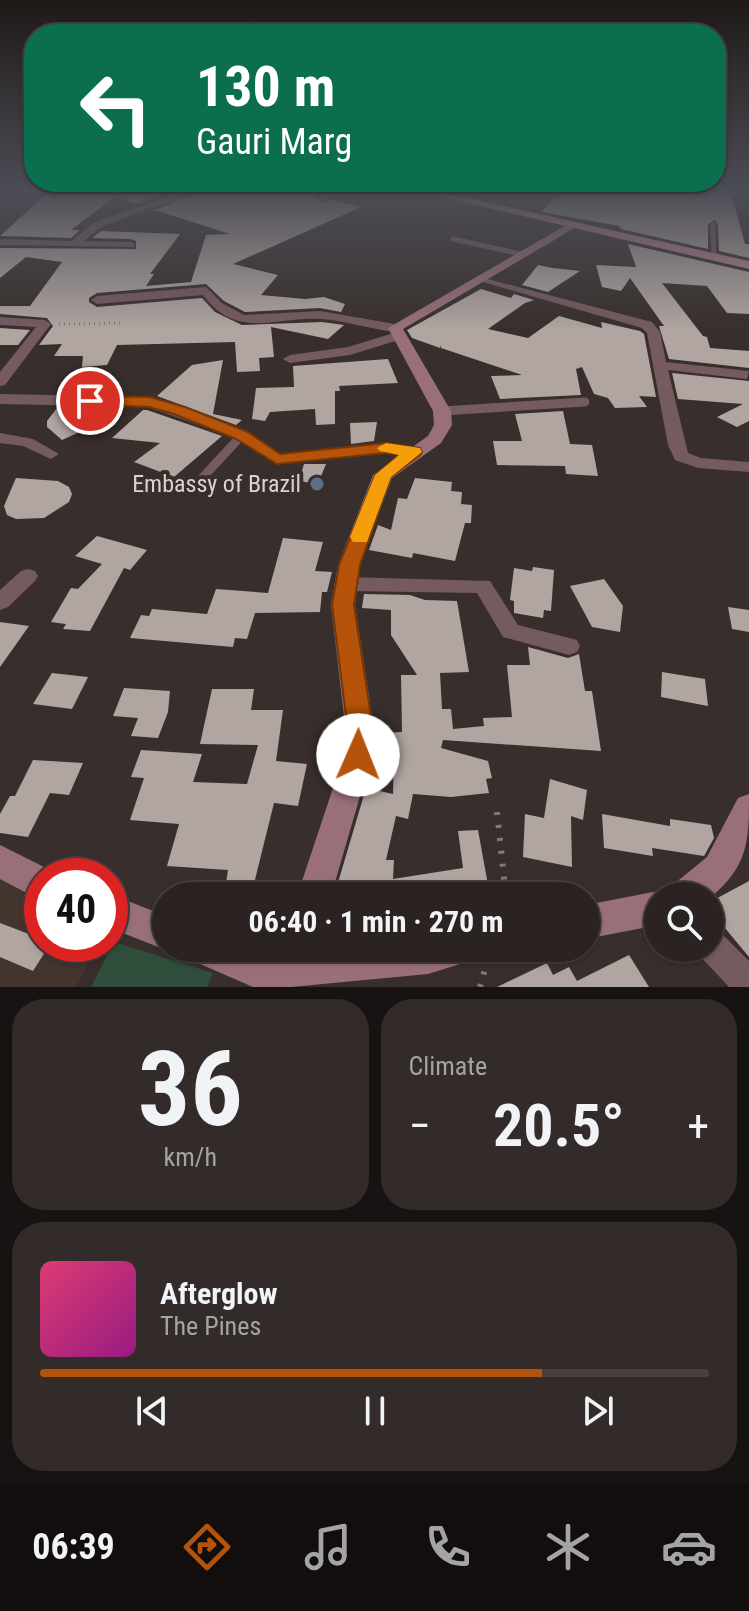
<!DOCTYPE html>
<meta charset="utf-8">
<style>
:root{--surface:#2a2321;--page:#322b2a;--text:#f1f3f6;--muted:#a5a4a5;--line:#46403f;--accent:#b45309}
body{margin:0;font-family:"Roboto Condensed",sans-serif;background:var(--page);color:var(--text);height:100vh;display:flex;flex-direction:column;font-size:30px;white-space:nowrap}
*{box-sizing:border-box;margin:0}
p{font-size:26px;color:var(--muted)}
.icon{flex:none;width:44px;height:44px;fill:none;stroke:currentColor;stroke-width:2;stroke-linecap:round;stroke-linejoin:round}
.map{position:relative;height:987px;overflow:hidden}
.drawer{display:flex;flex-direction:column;gap:12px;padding:12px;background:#171312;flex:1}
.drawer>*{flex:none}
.hud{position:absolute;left:24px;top:24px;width:702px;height:168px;border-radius:32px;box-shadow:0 2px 6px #0004,0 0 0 2px var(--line);background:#0b6e4f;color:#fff;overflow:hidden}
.buttons{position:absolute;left:644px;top:882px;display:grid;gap:16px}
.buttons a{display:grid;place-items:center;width:80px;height:80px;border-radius:50%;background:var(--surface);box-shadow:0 2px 6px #0004,0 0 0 2px var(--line);font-size:40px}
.speed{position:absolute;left:24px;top:858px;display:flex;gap:16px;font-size:40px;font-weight:700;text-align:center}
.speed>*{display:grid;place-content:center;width:104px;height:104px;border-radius:50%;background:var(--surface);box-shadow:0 2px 6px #0004,0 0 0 2px var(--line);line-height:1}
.speed .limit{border:12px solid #d22;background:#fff;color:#111}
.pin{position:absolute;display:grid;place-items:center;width:68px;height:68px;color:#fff;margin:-34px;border:4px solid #fff;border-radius:50%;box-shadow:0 2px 8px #0007}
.me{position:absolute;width:88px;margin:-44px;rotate:1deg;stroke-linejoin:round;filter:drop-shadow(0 0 6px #0008)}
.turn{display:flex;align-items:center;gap:28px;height:168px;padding:0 40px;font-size:36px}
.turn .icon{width:104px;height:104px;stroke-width:2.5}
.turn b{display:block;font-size:56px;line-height:68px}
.big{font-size:60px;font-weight:700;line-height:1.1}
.drawer .tile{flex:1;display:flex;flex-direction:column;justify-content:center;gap:12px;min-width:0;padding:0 28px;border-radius:32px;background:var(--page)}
.drawer .dial{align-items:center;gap:0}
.dial b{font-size:104px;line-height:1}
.song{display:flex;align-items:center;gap:24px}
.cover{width:96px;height:96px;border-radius:12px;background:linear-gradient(135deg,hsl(340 70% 55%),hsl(310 70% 35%))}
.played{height:8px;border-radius:4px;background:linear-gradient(90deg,var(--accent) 75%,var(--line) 75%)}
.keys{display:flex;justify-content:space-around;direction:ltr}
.heat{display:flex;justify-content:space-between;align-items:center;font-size:44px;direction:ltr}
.drawer .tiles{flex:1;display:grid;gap:12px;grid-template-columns:1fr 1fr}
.tile:last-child{grid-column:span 2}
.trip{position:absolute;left:152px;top:882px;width:448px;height:80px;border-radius:40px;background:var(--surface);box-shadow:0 2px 6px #0004,0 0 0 2px var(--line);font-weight:700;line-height:80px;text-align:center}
.tabs{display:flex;height:128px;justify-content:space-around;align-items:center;background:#110e0d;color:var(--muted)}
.tabs .icon{width:56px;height:56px}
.tabs .current{color:var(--accent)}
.tabs b{font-size:36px;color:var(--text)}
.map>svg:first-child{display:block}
.built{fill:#44342e}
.green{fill:#2f4e3b}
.building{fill:#b0a5a1}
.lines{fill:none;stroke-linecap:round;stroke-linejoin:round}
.path-far1{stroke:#817a77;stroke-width:3;stroke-dasharray:1 4;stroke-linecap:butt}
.path{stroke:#817a77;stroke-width:6;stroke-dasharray:3 10;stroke-linecap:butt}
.lane-far1{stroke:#755a60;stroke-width:5}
.lane{stroke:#755a60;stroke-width:9}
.street{fill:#755a60;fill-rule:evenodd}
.secondary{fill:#997079;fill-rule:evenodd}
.primary{fill:#b6808c;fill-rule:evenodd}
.route{fill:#b45309;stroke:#753606;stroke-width:2}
.slow{fill:#f59e0b}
.service-dot{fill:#5c6f8a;stroke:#382f2c;stroke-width:3}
.labels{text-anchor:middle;stroke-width:8;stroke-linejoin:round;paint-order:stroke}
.poi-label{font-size:24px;fill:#d9d3d1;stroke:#382f2c;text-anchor:end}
</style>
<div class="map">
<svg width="749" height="987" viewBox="0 0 749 987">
<rect width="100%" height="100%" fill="#382f2c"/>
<!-- built -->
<polygon class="built" points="0,867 42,890 42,944 98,944 76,987 0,987"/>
<!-- green -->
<polygon class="green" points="114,942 213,973 207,987 91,987"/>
<!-- building -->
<g class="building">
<polygon points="70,192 171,192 137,204 115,197 71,230 80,230 71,238 0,236 46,194"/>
<polygon points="198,192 314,192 322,203 332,200 361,207 233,264 278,275 261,295 305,299 324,297 345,304 341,312 320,308 245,312 224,301 206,284 97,293 89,298 89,302 97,307 202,298 215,312 242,325 322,322 344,325 328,339 271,327 274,357 259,358 260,371 237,372 235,342 117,345 107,365 82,367 83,356 54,356 62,344 39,345 53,326 47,318 0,314 0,306 30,306 62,262 26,257 0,278 0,248 136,249 136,241 131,239 92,238 101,231 180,234 150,274 154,274 146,286 191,282 206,235 230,234 155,210"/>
<polygon points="558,192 731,192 745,244 749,244 749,258 719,251 718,225 715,220 708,224 708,249 621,229 619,226 542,212"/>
<polygon points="628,244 749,272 749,314 727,313 707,286 662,283 703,336 707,337 710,348 749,351 749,368 669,359 659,326 664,326 630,278 621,291 602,287 596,265 636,267"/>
<polygon points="538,265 553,268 580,271 548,292 522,285"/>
<polygon points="481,289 511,298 514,294 534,300 525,303 488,329 528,338 559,316 602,328 601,322 640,331 644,334 656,397 639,396 647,407 615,408 608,398 594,394 582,367 576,369 581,395 500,399 491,376 522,375 441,348 440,345 440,348 412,338 407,330"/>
<polygon points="0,328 30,330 18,345 0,345"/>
<polygon points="388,359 398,383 339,386 340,391 335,391 335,424 316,425 315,409 270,412 265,421 252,419 256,388 294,387 293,366"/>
<polygon points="223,360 213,414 242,420 236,425 157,396 192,365"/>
<polygon points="672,373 749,381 749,421 737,427 717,417 743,404 678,399"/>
<polygon points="57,408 89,409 78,425 84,430 62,440 47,427 47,421"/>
<polygon points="143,410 147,410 222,436 174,477 134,462 160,443 112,438"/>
<polygon points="563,411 570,444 592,445 598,476 566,474 565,466 497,465 493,441 522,441 515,414"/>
<polygon points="377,422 374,441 351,444 350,423"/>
<polygon points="304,464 326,464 318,484 299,481"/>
<polygon points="16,478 58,481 69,487 72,494 69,502 44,518 16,519 7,515 4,506"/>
<polygon points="415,478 452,482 451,491 462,492 461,504 472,505 471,523 465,523 455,561 413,553 412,558 369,550 378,525 391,530 398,498 407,499"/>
<polygon points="97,536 147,550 130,570 124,568 90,631 63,629 66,624 51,622 71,588 78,589 102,564 75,556"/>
<polygon points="283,538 323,542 315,571 332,572 327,592 322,592 320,612 255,613 247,639 235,638 233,647 130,638 141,615 149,616 152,609 207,614 216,589 268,593"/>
<polygon points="533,567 554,570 551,611 544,610 543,618 514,613 514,601 510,600 514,568 532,571"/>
<polygon points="604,579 623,606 620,632 592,627 570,586"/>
<polygon points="364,594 410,595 425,600 457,601 469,672 440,673 442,709 451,709 453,729 484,726 483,718 512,717 507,665 530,665 528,647 568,658 579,654 585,691 592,691 601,751 443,740 441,748 488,761 492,778 486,779 489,793 451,797 413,794 408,819 396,816 386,860 394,860 393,879 463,868 458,831 478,830 490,896 334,896 366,788 393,794 394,754 383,754 382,733 402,732 401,675 417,675 391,635 391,610 362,608"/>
<polygon points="728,607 749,610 749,632 732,629"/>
<polygon points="0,622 29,626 0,667"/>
<polygon points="662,672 705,679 708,706 661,697"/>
<polygon points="52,673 88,677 72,709 33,704"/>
<polygon points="124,688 170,691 168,712 158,738 131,736 138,718 113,716"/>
<polygon points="212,689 254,689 251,710 283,710 276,761 307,764 298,806 274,803 251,896 224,896 228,870 167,866 179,824 130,820 144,778 131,777 141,750 202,754 193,782 247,784 258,745 200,744"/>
<polygon points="33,760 83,763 69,795 50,793 28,837 0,833 0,814 10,796 15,796"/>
<polygon points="550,779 587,790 583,820 571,816 572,867 523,857 525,814 544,818"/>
<polygon points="602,814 670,826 670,819 711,825 714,838 704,856 652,848 653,856 604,848"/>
<polygon points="749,881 749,957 710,910 710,902"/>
<polygon points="0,923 42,939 42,944 50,944 33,971 0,957"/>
<polygon points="629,955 649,987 497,987 547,963 553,975 569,967 577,981"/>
</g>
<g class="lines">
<!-- path-far1 -->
<polyline class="path-far1" points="59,324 124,323"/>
<!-- path -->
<g class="path">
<polyline points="497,812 506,896"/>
<polyline points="480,987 491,948"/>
</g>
<!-- lane-far1 -->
<g class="lane-far1">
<polyline points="323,198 336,192"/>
<polyline points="713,225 714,257"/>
<polyline points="453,239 521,254"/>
</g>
<!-- lane -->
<g class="lane">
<polyline points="442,411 585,402"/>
<polyline points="191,490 242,435"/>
</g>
<!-- street -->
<g class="street">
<polygon points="181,192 195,192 101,227 84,241 130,242 134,243 134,247 0,245 0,239 72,241 93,223"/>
<polygon points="476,276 652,322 660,332 666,362 749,371 747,379 668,370 688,453 701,458 749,462 749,472 698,468 675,460 668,445 647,333 642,328 476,280"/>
<path d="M206,287l16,16 22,12 76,-4 75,13 7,4 -7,4c-25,-3 -48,-11 -73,-13 -48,-3 -84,22 -119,-24l-106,9 -6,-4 6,-4z"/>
<polygon points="0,317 45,320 51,324 5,385 0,386 0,372 36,327 0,325"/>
<polygon points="397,332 402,333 402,339 350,355 290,363 283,359 290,355 348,347"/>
<polygon points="0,394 150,397 248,432 280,454 386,443 414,447 422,452 414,457 386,453 277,464 236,438 148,407 0,404"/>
<polygon points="0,433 33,439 59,454 51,459 23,446 0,443"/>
<polygon points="28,569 35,571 38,576 35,581 8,607 0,610 0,590 21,571"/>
<polygon points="347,577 490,581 518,625 577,640 580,646 577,652 569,655 503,637 477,593 347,591 340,589 337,584 340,579"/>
<polygon points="710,928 721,933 749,961 749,987 729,987 699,955 696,948 710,948"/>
</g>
<!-- secondary -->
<g class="secondary">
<polygon points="568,224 578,226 403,329 451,411 452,425 441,443 392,478 360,565 355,605 372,716 372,755 331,896 297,896 344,755 344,716 331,605 338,565 373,475 428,436 434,425 433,411 388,328"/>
<path d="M749,794c0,47 0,71 -39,104l-52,-2v29l-72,14v-34l72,-14 11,5 5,-12 33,-27 31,-59z"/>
<polygon points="0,845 54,872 55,876 42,876 42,901 0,879"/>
<polygon points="110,894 166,916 166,948 172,948 166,950 110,928"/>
<polygon points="185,948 246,948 255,952 259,948 479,948 473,960 428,974 291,987 253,987 191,960"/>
</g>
<!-- primary -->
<polygon class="primary" points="421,192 441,192 749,261 749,269"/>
</g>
<!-- sky -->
<linearGradient id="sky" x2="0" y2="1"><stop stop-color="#1f1a18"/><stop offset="0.58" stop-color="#4d4d56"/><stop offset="1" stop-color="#4d4d56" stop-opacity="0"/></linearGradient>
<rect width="749" height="331" fill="url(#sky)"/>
<!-- route -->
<polygon class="route" points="90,396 150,397 185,407 248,432 280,454 386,443 420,448 422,452 420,455 391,477 360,565 354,605 371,716 371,755 367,763 358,767 349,763 345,755 346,716 332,605 339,565 375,475 399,455 386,453 277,464 236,439 174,414 149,407 85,404 82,401"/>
<!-- slow -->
<polygon class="slow" points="386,443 420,448 422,452 391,477 367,542 353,542 350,537 375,475 399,455 380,451 377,448"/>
<!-- markers -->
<circle class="service-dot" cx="317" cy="484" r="8"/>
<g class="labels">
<!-- poi labels -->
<g class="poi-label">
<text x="301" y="492">Embassy of Brazil</text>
</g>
</g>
</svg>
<div class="buttons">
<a><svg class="icon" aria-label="search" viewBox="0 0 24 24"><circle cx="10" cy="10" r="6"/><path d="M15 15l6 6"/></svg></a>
</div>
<div class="speed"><div class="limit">40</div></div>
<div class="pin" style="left:90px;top:401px;background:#d93025"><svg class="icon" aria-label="arrive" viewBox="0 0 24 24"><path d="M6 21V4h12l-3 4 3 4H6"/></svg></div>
<svg class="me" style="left:358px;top:755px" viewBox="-20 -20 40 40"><circle r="19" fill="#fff"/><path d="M0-13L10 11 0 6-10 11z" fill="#b45309"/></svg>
<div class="trip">06:40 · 1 min · 270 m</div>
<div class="hud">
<div class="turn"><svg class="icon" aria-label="left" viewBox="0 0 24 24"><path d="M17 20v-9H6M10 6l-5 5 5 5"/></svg><div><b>130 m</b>Gauri Marg</div></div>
</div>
</div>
<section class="drawer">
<div class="tiles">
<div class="tile dial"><b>36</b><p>km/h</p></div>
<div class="tile"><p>Climate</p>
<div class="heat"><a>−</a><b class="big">20.5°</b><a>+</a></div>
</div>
<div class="tile">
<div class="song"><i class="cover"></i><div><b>Afterglow</b><p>The Pines</p></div></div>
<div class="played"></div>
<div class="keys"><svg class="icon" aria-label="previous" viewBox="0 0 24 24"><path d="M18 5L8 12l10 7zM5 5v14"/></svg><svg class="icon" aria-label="pause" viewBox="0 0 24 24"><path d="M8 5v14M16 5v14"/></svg><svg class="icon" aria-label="next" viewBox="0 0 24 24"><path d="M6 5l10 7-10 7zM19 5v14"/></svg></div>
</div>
</div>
</section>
<nav class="tabs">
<b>06:39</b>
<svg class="icon current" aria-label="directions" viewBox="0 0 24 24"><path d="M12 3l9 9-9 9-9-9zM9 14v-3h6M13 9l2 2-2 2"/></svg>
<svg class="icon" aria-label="music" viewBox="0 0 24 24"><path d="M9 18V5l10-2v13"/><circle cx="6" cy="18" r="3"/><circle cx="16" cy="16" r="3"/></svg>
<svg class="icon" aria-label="phone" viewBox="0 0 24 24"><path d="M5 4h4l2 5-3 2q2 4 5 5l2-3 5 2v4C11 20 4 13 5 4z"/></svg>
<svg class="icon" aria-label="climate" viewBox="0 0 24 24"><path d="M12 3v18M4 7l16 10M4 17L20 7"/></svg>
<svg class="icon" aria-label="car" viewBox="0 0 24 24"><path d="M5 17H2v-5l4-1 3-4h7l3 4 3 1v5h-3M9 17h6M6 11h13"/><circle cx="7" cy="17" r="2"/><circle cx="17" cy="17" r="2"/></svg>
</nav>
